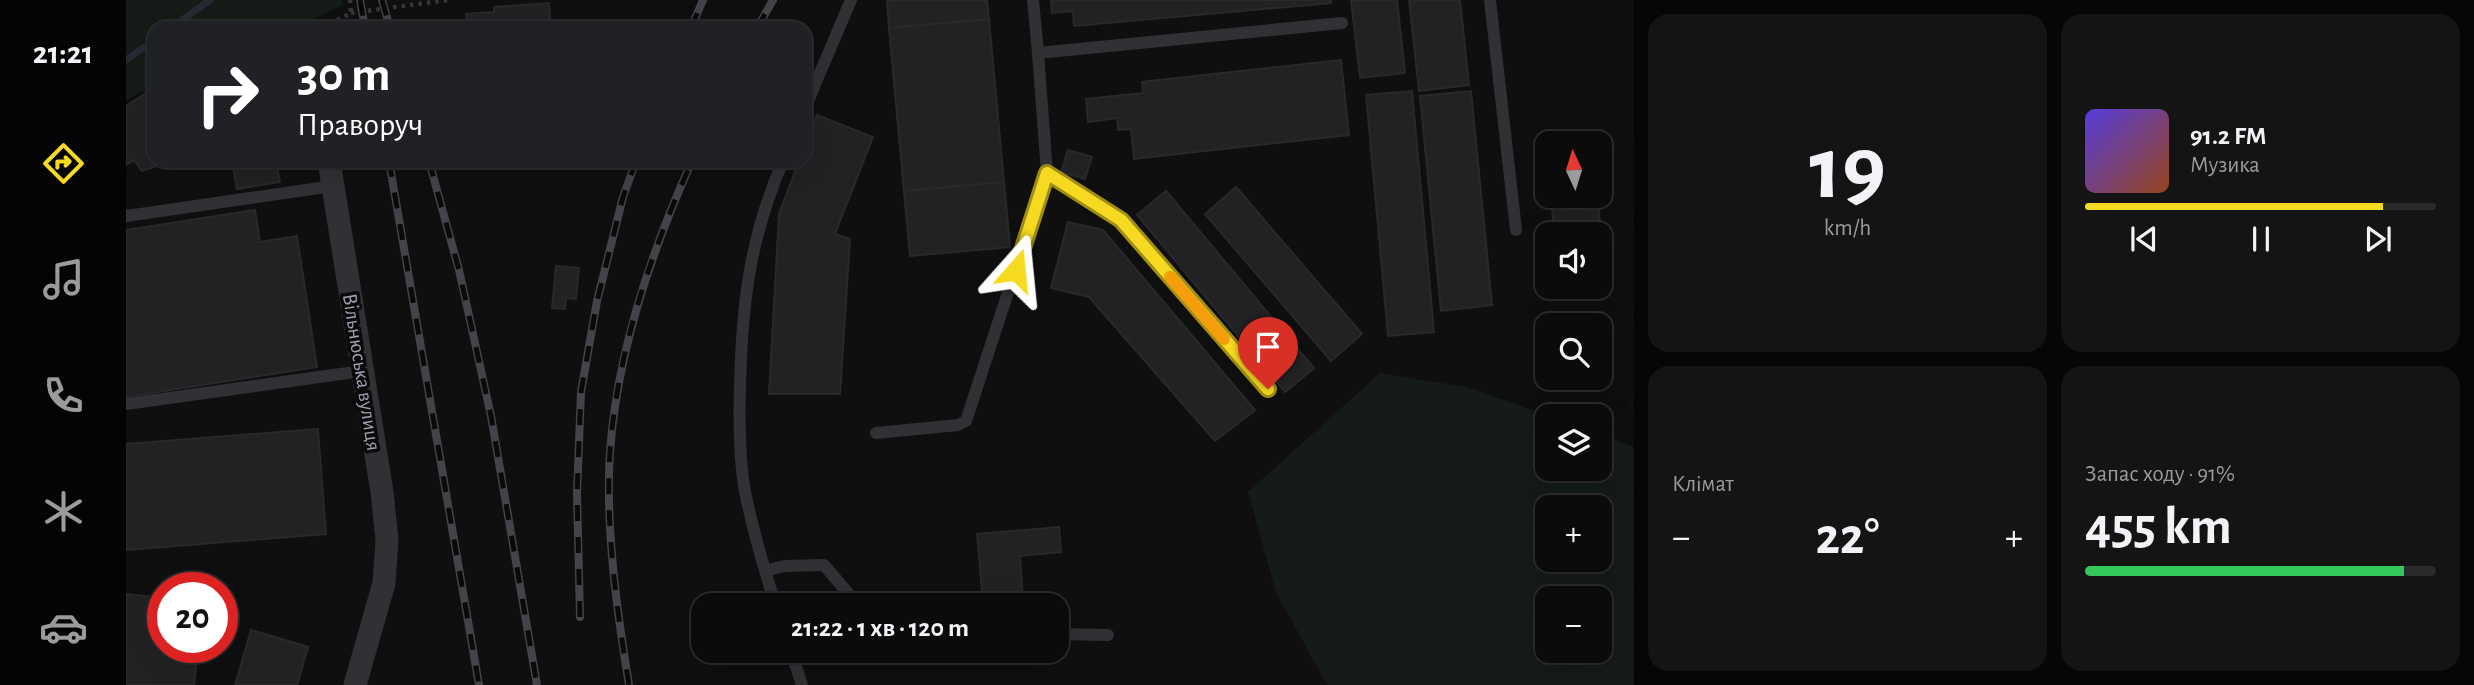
<!DOCTYPE html>
<html lang="uk">
<meta charset="utf-8">
<style>
:root{--surface:#0b0b0c;--page:#141415;--text:#f1f3f6;--muted:#9a9b9d;--line:#2b2b2d;--accent:#f6d921}
body{margin:0;font-family:"Alegreya Sans",sans-serif;background:var(--page);color:var(--text);height:100vh;display:flex;flex-direction:column;font-size:26px;white-space:nowrap}
*{box-sizing:border-box;margin:0}
p{font-size:23px;color:var(--muted)}
.icon{flex:none;width:38px;height:38px;fill:none;stroke:currentColor;stroke-width:2;stroke-linecap:round;stroke-linejoin:round}
.map{position:relative;flex:1;overflow:hidden}
.panel{display:flex;flex-direction:column;gap:14px;padding:14px;background:#060607;width:840px}
.panel>*{flex:none}
.top-card{position:absolute;left:21px;top:21px;width:665px;height:147px;border-radius:21px;box-shadow:0 7px 28px #0002,0 0 0 2px var(--line);background:#202124;color:#fff;overflow:hidden}
.needle{width:46px;rotate:356deg}
.buttons{position:absolute;left:1409px;top:131px;display:grid;gap:14px}
.buttons a{display:grid;place-items:center;width:77px;height:77px;border-radius:14px;background:var(--surface);box-shadow:0 7px 28px #0002,0 0 0 2px var(--line);font-size:35px}
.speed{position:absolute;left:21px;top:572px;display:flex;gap:14px;font-size:35px;font-weight:700;text-align:center}
.speed>*{display:grid;place-content:center;width:91px;height:91px;border-radius:50%;background:var(--surface);box-shadow:0 7px 28px #0002,0 0 0 2px var(--line);line-height:1}
.speed .limit{border:10px solid #d22;background:#fff;color:#111}
.pin{position:absolute;display:grid;place-items:center;width:60px;height:60px;color:#fff;margin:-72px -30px;border-radius:50% 50% 50% 0;rotate:-45deg;box-shadow:0 0 7px #0007}
.pin .icon{rotate:45deg}
.me{position:absolute;width:77px;margin:-38px;rotate:18deg;stroke-linejoin:round;filter:drop-shadow(0 0 5px #0008)}
.turn{display:flex;align-items:center;gap:24px;height:147px;padding:0 35px;font-size:32px}
.turn .icon{width:91px;height:91px;stroke-width:2.5}
.turn b{display:block;font-size:49px;line-height:60px}
.big{font-size:52px;font-weight:600;line-height:1.1}
.panel .widget{flex:1;display:flex;flex-direction:column;justify-content:center;gap:10px;min-width:0;padding:0 24px;border-radius:21px;background:var(--page)}
.panel .dial{align-items:center;gap:0}
.dial b{font-size:91px;line-height:1}
.song{display:flex;align-items:center;gap:21px}
.cover{width:84px;height:84px;border-radius:10px;background:linear-gradient(135deg,hsl(250 70% 55%),hsl(20 70% 35%))}
.played{height:7px;border-radius:4px;background:linear-gradient(90deg,var(--accent) 85%,var(--line) 85%)}
.keys{display:flex;justify-content:space-around;direction:ltr}
.heat{display:flex;justify-content:space-between;align-items:center;font-size:38px;direction:ltr}
.charge{height:10px;border-radius:5px;background:linear-gradient(90deg,#34c759 91%,var(--line) 0)}
.panel .tiles{flex:1;display:grid;gap:14px;grid-template-columns:repeat(2,1fr)}
.trip{position:absolute;left:565px;top:593px;width:378px;height:70px;border-radius:21px;background:var(--surface);box-shadow:0 7px 28px #0002,0 0 0 2px var(--line);font-weight:600;line-height:70px;text-align:center}
main{display:flex;flex:1;min-height:0}
.tabs{display:flex;flex-direction:column;width:126px;justify-content:space-around;align-items:center;background:#040405;color:var(--muted)}
.tabs .icon{width:49px;height:49px}
.tabs .selected{color:var(--accent)}
.tabs b{font-size:32px;color:var(--text)}
.map>svg:first-child{display:block}
.green{fill:#151b17;fill-rule:evenodd}
.lines{fill:none;stroke-linecap:round;stroke-linejoin:round}
.stream{stroke:#252a34;stroke-width:7}
.building{fill:#222224;stroke:#29292c;stroke-width:2}
.path{stroke:#36363c;stroke-width:4.5;stroke-dasharray:3.5 5;stroke-linecap:butt}
.lane{stroke:#303035;stroke-width:12}
.street{stroke:#303035;stroke-width:23}
.rail-casing{stroke:#43434a;stroke-width:8}
.rail{stroke:#0a0a0b;stroke-width:5;stroke-dasharray:16;stroke-linecap:butt}
.route-casing{stroke:#a08d15;stroke-width:18}
.route{stroke:#f6d921;stroke-width:12}
.slow{stroke:#f59e0b;stroke-width:12}
.labels{text-anchor:middle;stroke-width:7;stroke-linejoin:round;paint-order:stroke}
.street-label{font-size:21px;fill:#9fa1b2;stroke:#0a0a0b}
</style>
<main>
<nav class="tabs">
<b>21:21</b>
<svg class="icon selected" aria-label="directions" viewBox="0 0 24 24"><path d="M12 3l9 9-9 9-9-9zM9 14v-3h6M13 9l2 2-2 2"/></svg>
<svg class="icon" aria-label="music" viewBox="0 0 24 24"><path d="M9 18V5l10-2v13"/><circle cx="6" cy="18" r="3"/><circle cx="16" cy="16" r="3"/></svg>
<svg class="icon" aria-label="phone" viewBox="0 0 24 24"><path d="M5 4h4l2 5-3 2q2 4 5 5l2-3 5 2v4C11 20 4 13 5 4z"/></svg>
<svg class="icon" aria-label="climate" viewBox="0 0 24 24"><path d="M12 3v18M4 7l16 10M4 17L20 7"/></svg>
<svg class="icon" aria-label="car" viewBox="0 0 24 24"><path d="M5 17H2v-5l4-1 3-4h7l3 4 3 1v5h-3M9 17h6M6 11h13"/><circle cx="7" cy="17" r="2"/><circle cx="17" cy="17" r="2"/></svg>
</nav>
<div class="map">
<svg width="1508" height="685" viewBox="0 0 1508 685">
<rect width="100%" height="100%" fill="#0f0f10"/>
<!-- green -->
<g class="green">
<polygon points="0,0 216,0 217,5 168,28 28,28 28,86 0,100"/>
<path d="M1254,373l87,14 82,29h-2v53h53v-35l34,13v238h-306l-9,-14 -43,-79 -28,-100zM1421,508h53v52h-53zM1421,598h53v53h-53z"/>
</g>
<g class="lines">
<!-- stream -->
<g class="stream">
<polyline points="45,28 84,0"/>
<polyline points="0,60 28,40"/>
</g>
</g>
<!-- building -->
<g class="building">
<polygon points="761,0 861,0 863,19 763,28"/>
<polygon points="925,0 1205,0 1205,3 948,26 947,11 926,13"/>
<polygon points="1225,0 1271,0 1279,73 1234,78"/>
<polygon points="1283,0 1334,0 1343,85 1293,91"/>
<polygon points="423,3 425,28 323,28 341,26 340,14 368,12 368,7"/>
<polygon points="863,19 878,182 778,191 763,28"/>
<polygon points="1215,60 1223,135 1008,159 1005,129 992,130 991,118 962,122 960,99 1017,93 1016,82"/>
<polygon points="28,88 28,161 46,161 16,171 8,160 0,165 0,106"/>
<polygon points="1286,91 1308,332 1262,336 1240,95"/>
<polygon points="1345,91 1366,305 1315,311 1294,96"/>
<polygon points="691,115 747,137 709,234 724,239 714,394 643,394 653,214 673,161 679,161 679,146"/>
<polygon points="942,150 966,157 959,179 935,172"/>
<polygon points="106,161 150,161 154,182 111,189"/>
<polygon points="878,182 884,247 784,256 778,191"/>
<polygon points="1110,187 1236,334 1205,361 1079,214"/>
<polygon points="1040,191 1188,368 1159,392 1011,215"/>
<polygon points="1425,196 1472,196 1477,268 1474,268 1474,234 1428,234"/>
<polygon points="129,210 134,242 171,236 191,367 0,397 0,230"/>
<polygon points="942,222 977,230 1129,410 1089,441 963,297 925,288"/>
<polygon points="430,266 453,268 450,299 440,298 439,309 426,308"/>
<polygon points="192,429 200,534 0,550 0,444"/>
<polygon points="933,527 935,552 894,556 897,599 857,603 851,534"/>
<polygon points="47,576 81,580 80,588 46,588"/>
<polygon points="0,594 37,598 37,648 72,648 68,685 0,685"/>
<polygon points="125,630 182,647 171,685 109,685"/>
</g>
<g class="lines">
<!-- path -->
<g class="path">
<polyline points="225,13 322,0"/>
<polyline points="196,28 225,13 224,0"/>
</g>
<!-- lane -->
<g class="lane">
<polyline points="907,0 912,53 1216,23"/>
<polyline points="1364,0 1390,230"/>
<polyline points="679,108 725,0"/>
<polyline points="921,173 995,220 1142,389"/>
<polyline points="0,216 207,186"/>
<polyline points="0,404 236,371"/>
<polyline points="750,433 832,425 840,421 921,173 912,53"/>
<polyline points="639,571 658,566 698,565 733,606"/>
<path d="M650,606c-12,-37 -23,-76 -31,-114 -6,-34 -6,-72 -5,-107 2,-82 10,-148 43,-224"/>
<polyline points="931,634 982,635"/>
<polyline points="665,651 676,685"/>
</g>
<!-- street -->
<polyline class="street" points="203,161 256,492 261,540 258,583 229,685"/>
<!-- rail casing -->
<g class="rail-casing">
<g id="rail">
<polyline points="234,0 239,28"/>
<polyline points="256,0 264,28"/>
<polyline points="565,28 577,0"/>
<polyline points="631,28 647,0"/>
<polyline points="263,161 353,685"/>
<polyline points="303,161 333,270 365,416 411,685"/>
<polyline points="454,617 451,494 455,392 471,301 497,197 510,161"/>
<path d="M503,685c-12,-73 -24,-160 -19,-233 7,-101 41,-200 82,-291"/>
</g>
</g>
<!-- rail -->
<use href="#rail" class="rail"/>
</g>
<g class="lines">
<!-- route casing -->
<g class="route-casing">
<polyline id="route" points="890,270 921,173 995,220 1142,389"/>
</g>
<!-- route -->
<use href="#route" class="route"/>
<!-- slow -->
<polyline class="slow" points="1044,277 1098,339"/>
</g>
<g class="labels">
<!-- street labels -->
<g class="street-label">
<text transform="translate(236 372) rotate(81)" y="7">Вільнюська вулиця</text>
</g>
</g>
</svg>
<div class="buttons">
<a><svg class="needle" viewBox="-14 -14 28 28"><path d="M0-13l5 13h-10z" fill="#e53935"/><path d="M0 13l5-13h-10z" fill="#9a9b9d"/></svg></a>
<a><svg class="icon" aria-label="sound" viewBox="0 0 24 24"><path d="M4 9h4l5-4v14l-5-4H4zM17 9q2 3 0 6"/></svg></a>
<a><svg class="icon" aria-label="search" viewBox="0 0 24 24"><circle cx="10" cy="10" r="6"/><path d="M15 15l6 6"/></svg></a>
<a><svg class="icon" aria-label="layers" viewBox="0 0 24 24"><path d="M12 4l9 5-9 5-9-5zM3 14l9 5 9-5"/></svg></a>
<a>+</a>
<a>−</a>
</div>
<div class="speed"><div class="limit">20</div></div>
<div class="pin" style="left:1142px;top:389px;background:#d93025"><svg class="icon" aria-label="arrive" viewBox="0 0 24 24"><path d="M6 21V4h12l-3 4 3 4H6"/></svg></div>
<svg class="me" style="left:890px;top:270px" viewBox="-20 -20 40 40"><path d="M0-17L14 15 0 8-14 15z" fill="#f6d921" stroke="#fff" stroke-width="4"/></svg>
<div class="trip">21:22 · 1 хв · 120 m</div>
<div class="top-card">
<div class="turn"><svg class="icon" aria-label="right" viewBox="0 0 24 24"><path d="M7 20v-9h11M14 6l5 5-5 5"/></svg><div><b>30 m</b>Праворуч</div></div>
</div>
</div>
<section class="panel">
<div class="tiles">
<div class="widget dial"><b>19</b><p>km/h</p></div>
<div class="widget">
<div class="song"><i class="cover"></i><div><b>91.2 FM</b><p>Музика</p></div></div>
<div class="played"></div>
<div class="keys"><svg class="icon" aria-label="previous" viewBox="0 0 24 24"><path d="M18 5L8 12l10 7zM5 5v14"/></svg><svg class="icon" aria-label="pause" viewBox="0 0 24 24"><path d="M8 5v14M16 5v14"/></svg><svg class="icon" aria-label="next" viewBox="0 0 24 24"><path d="M6 5l10 7-10 7zM19 5v14"/></svg></div>
</div>
<div class="widget"><p>Клімат</p>
<div class="heat"><a>−</a><b class="big">22°</b><a>+</a></div>
</div>
<div class="widget"><p>Запас ходу · 91%</p><b class="big">455 km</b><div class="charge"></div></div>
</div>
</section>
</main>
